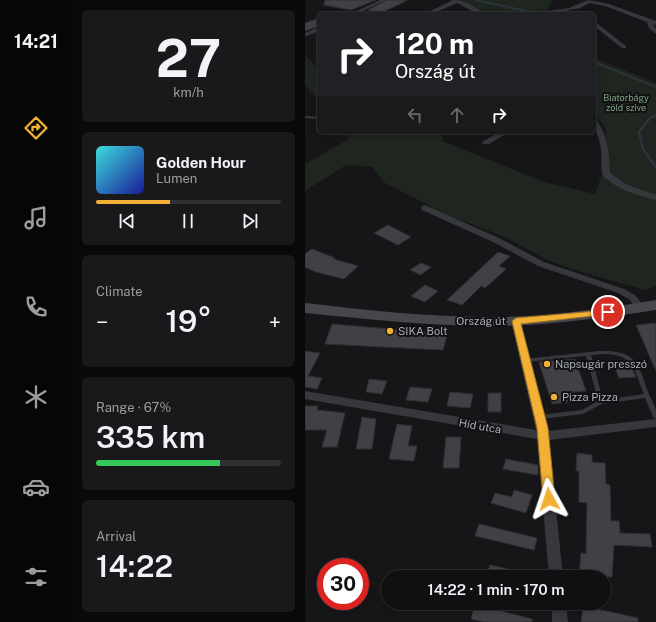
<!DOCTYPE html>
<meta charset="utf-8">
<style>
:root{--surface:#101012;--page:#19191b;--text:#f1f3f6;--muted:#9c9d9f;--line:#303032;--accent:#f2b134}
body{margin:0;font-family:"Public Sans",sans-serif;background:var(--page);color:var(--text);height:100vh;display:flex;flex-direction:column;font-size:15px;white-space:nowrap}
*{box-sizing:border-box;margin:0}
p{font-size:13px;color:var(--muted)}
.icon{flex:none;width:22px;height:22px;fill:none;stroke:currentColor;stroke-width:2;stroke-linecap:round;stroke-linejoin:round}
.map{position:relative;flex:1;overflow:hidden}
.drawer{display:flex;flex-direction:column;gap:10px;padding:10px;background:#09090a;width:233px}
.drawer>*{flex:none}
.banner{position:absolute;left:12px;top:12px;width:279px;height:122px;border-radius:6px;box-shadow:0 2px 6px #0003,0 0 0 1px var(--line);background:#202124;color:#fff;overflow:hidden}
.speed{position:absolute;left:12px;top:558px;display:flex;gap:8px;font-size:20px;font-weight:700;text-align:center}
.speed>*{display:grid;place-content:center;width:52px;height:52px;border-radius:50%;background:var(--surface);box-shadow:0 2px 6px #0003,0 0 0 1px var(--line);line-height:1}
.speed .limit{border:6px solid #d22;background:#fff;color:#111}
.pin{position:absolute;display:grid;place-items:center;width:34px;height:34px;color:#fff;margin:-17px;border:2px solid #fff;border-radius:50%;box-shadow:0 1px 4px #0007}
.me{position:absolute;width:44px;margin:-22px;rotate:355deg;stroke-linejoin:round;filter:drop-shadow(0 0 3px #0008)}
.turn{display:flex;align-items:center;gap:14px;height:84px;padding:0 12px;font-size:18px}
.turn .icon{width:52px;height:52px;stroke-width:2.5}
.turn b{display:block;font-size:28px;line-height:34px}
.lanes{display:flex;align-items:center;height:38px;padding:0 12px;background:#0003;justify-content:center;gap:20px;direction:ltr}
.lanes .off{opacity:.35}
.big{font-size:30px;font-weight:600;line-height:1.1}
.drawer .card{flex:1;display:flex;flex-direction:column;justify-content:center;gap:6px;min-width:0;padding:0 14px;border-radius:6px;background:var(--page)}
.drawer .dial{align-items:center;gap:0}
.dial b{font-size:52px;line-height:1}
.song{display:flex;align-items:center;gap:12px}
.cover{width:48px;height:48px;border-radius:6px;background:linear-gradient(135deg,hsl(180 70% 55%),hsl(240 70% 35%))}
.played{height:4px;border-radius:2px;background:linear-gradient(90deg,var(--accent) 40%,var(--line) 40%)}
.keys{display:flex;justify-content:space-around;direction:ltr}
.heat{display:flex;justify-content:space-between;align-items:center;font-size:22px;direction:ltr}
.charge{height:6px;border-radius:3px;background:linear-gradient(90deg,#34c759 67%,var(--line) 0)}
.trip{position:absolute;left:76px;top:570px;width:230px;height:40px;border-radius:20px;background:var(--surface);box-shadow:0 2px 6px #0003,0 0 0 1px var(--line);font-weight:600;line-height:40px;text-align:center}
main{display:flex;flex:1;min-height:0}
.tabs{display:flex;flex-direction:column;width:72px;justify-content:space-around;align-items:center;background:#060607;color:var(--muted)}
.tabs .icon{width:28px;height:28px}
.tabs .on{color:var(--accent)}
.tabs b{font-size:18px;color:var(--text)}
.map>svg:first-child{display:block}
.green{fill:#1e261f}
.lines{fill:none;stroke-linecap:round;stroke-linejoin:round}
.stream-far1{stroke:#2c353c;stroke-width:2}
.stream{stroke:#2c353c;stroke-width:2.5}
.building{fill:#404145;stroke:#303034}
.service{fill:#37383d;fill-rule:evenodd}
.minor{fill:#37383d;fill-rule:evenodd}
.secondary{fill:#45474d;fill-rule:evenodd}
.route{fill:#f2b134;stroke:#9d7322}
.poi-dot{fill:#f2b134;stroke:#111113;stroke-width:1.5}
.labels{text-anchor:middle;stroke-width:4;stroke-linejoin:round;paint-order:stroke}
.far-park-label{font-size:9px;fill:#7fa381;stroke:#111113}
.street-label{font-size:11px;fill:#a8adb8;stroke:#111113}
.poi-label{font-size:11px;fill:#a8adb8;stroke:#111113;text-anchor:start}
</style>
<main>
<nav class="tabs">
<b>14:21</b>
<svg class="icon on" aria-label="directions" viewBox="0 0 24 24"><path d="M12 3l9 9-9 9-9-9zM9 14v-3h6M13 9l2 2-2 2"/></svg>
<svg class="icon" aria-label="music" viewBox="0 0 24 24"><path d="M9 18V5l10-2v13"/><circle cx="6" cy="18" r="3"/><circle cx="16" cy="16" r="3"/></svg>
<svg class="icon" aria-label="phone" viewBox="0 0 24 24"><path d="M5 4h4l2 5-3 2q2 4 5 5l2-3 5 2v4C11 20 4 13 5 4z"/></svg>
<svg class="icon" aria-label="climate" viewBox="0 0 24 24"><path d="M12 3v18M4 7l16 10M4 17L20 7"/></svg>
<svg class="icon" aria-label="car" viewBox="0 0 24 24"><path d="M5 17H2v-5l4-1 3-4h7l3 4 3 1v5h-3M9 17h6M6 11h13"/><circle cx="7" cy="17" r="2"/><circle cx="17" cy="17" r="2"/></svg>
<svg class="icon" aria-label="filters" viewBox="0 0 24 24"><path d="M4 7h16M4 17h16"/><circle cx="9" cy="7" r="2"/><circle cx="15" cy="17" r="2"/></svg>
</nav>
<section class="drawer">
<div class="card dial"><b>27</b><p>km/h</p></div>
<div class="card">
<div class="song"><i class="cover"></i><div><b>Golden Hour</b><p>Lumen</p></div></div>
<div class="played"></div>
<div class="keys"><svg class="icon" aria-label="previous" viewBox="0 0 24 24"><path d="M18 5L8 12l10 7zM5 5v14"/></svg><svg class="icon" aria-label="pause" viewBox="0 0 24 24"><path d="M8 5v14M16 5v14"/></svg><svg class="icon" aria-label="next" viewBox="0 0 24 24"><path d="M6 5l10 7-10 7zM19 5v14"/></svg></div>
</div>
<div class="card"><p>Climate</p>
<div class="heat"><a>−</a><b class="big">19°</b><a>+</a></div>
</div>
<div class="card"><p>Range · 67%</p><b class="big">335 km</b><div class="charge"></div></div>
<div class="card"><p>Arrival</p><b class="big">14:22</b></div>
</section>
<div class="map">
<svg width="351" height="622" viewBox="0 0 351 622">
<rect width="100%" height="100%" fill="#161618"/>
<!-- green -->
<g class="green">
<polygon points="150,0 247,0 243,9 246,14 176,14 166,7"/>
<polygon points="0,55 14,70 14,99 0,85"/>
<polygon points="289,58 351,83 351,286 340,290 273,271 244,261 200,237 140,214 80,183 67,167 41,165 0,191 0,164 44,139 39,132 138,132 137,141 239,182 290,194 302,160 300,126 289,114"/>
</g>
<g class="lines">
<!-- stream-far1 -->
<g class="stream-far1">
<polyline points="171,0 230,13"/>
<polyline points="289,62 351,87"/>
</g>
<!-- stream -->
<polyline class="stream" points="351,115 345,118 334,132 338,149 351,167"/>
</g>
<!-- building -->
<g class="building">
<polygon points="20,0 71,0 46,10 19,5"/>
<polygon points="82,0 103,0 76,13 63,10"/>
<polygon points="14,18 14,26 0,31 0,23"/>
<polygon points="83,225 106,237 93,245 69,233"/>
<polygon points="7,249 30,258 28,259 53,266 39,279 11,272 0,267 0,254"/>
<polygon points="193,252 205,256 194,266 201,269 189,280 180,288 176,286 157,305 142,300"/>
<polygon points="116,263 126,267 116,275 105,270"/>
<polygon points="120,285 133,291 120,302 106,296"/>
<polygon points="351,323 351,371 331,325"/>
<polygon points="27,324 132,333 132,331 143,331 138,350 20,344"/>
<polygon points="0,351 15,353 3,376 17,378 12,389 0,387"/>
<polygon points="270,359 281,391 268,392 271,401 247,404 234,362"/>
<polygon points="321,361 326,367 331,377 314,378 309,365 314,365 313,362"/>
<polygon points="64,379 82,381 77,394 61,392"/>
<polygon points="105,387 127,389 123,402 101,400"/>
<polygon points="145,392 168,394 165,408 142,406"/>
<rect x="183" y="393" width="13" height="19"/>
<polygon points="0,406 13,406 12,410 40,413 32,447 17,447 22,430 0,430"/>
<polygon points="57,417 71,419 67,449 51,449"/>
<polygon points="92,424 107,426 103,446 112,446 109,461 84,459"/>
<polygon points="141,437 156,437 154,468 138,468"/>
<polygon points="272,453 287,455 287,462 300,463 301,484 305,485 306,521 314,521 315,533 345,534 347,547 309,545 307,577 287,577 274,575 276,553 281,554 282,503 274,502 274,471 271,471"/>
<polygon points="201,459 233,465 233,475 198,469"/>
<polygon points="209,490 227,495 221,513 186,503 190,493 207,497"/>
<polygon points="174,524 232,538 229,550 170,536"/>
<polygon points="185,565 221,573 221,577 181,577"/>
<polygon points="170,604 227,619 227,622 179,622 166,619"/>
<polygon points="278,606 333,618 333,622 276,622"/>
</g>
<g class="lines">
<!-- service -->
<g class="service">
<polygon points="0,116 14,117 14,119 0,118"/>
<path d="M294,351c10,0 22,0 31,6 10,7 14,24 18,35 3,6 6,12 8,18 0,3 0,6 0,9l-2,-1 -1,-1 -8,-19 -43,6 -19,10 -43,5 -2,-1 -1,-1 1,-1 2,-1 42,-5 16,-9 -12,-45 -60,6 -3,-2 1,-1zM301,354c30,2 28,17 38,40l-41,6 -12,-45z"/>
</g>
<!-- minor -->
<g class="minor">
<polygon points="75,0 81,0 52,14 45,14"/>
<path d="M148,0c11,0 22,6 31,14h-6l-21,-11 -26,11h-7z"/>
<polygon points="283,0 304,4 351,21 351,25 348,24 351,29 351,34 344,28 342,22 300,6 285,3 275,8 256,12 220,14 264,8"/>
<polygon points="289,21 321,46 321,48 317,48 289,26"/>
<polygon points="14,27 14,31 0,37 0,33"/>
<path d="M289,118l2,1c12,17 13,34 14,54l15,11 31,11v5c-18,-4 -39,-11 -53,-24 -3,-8 -1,-18 -2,-26 -1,-12 -7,-21 -7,-32z"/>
<polygon points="195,132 204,132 184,144 178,144 177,142"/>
<polygon points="120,205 194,238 239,262 319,289 330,295 340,307 335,310 331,309 324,299 313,293 233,266 188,242 117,210 116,208 117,206"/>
<polygon points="211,318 216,321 243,431 351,419 351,427 244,440 258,577 244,577 232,439 0,399 0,391 231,430 206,321"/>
<polygon points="247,603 261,603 263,622 247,622"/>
</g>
<!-- secondary -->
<path class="secondary" d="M351,300v10c-55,8 -110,16 -166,16 -62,0 -124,-7 -185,-13v-10c61,7 123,14 185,14 56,0 111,-8 166,-17z"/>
</g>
<!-- route -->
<polygon class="route" points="303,310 308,312 306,314 216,324 243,428 250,499 248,502 244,503 240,502 238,499 232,428 207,321 211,318"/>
<!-- markers -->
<g class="poi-dot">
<circle cx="85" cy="331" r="4"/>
<circle cx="242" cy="364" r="4"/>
<circle cx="249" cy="397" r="4"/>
</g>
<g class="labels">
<!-- far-park labels -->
<g class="far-park-label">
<text x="321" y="101">Biatorbágy<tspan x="321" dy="10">zöld szíve</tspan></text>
</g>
<!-- street labels -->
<g class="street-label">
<text x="176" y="325">Ország út</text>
<text transform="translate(175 426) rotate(10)" y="4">Híd utca</text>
</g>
<!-- poi labels -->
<g class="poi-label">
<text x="93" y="335">SIKA Bolt</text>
<text x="250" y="368">Napsugár presszó</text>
<text x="257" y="401">Pizza Pizza</text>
</g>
</g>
</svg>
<div class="speed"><div class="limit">30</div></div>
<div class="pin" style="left:303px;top:312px;background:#d93025"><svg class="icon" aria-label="arrive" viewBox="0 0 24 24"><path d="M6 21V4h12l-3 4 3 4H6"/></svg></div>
<svg class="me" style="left:244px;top:499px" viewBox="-20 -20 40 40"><path d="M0-17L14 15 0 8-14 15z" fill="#f2b134" stroke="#fff" stroke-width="4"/></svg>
<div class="trip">14:22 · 1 min · 170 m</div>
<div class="banner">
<div class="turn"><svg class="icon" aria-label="right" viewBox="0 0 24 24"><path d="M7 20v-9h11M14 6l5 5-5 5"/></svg><div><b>120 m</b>Ország út</div></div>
<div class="lanes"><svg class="icon off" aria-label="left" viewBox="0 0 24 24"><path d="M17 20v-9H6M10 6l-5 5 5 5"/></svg><svg class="icon off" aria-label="ahead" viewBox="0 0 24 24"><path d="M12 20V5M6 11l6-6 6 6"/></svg><svg class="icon" aria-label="right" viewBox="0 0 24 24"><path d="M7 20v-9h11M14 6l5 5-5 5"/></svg></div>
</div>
</div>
</main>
